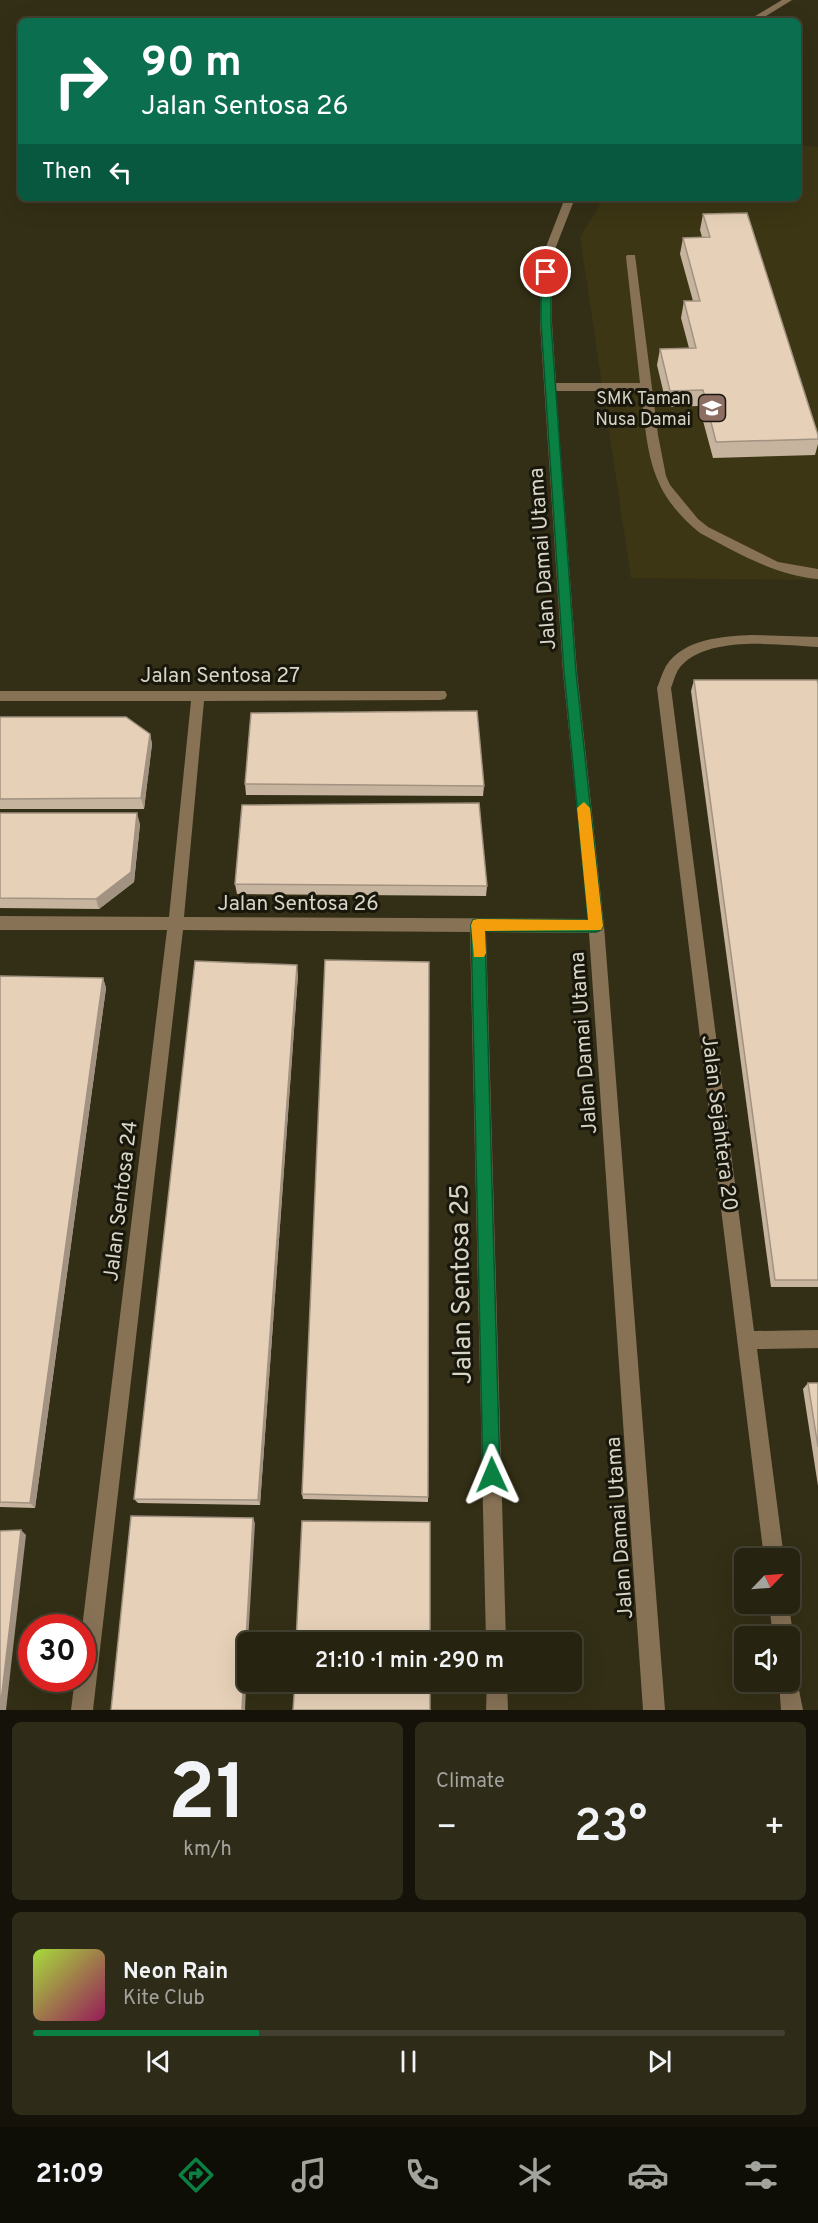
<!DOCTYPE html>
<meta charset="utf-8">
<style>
:root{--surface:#262310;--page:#2e2b19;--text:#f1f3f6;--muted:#a4a49f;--line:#424030;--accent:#0b8043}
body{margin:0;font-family:Overpass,sans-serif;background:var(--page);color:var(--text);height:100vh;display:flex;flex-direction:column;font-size:22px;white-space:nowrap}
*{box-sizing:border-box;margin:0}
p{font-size:20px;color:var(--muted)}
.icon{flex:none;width:33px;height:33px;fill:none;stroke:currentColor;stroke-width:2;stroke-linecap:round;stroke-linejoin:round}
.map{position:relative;height:1710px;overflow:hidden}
.panel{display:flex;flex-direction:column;gap:12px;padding:12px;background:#151309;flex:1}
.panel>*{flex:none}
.top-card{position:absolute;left:18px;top:18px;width:783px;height:183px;border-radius:9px;box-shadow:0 6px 24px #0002,0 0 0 2px var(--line);background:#0b6e4f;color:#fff;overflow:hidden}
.needle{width:39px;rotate:65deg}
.controls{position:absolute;left:734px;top:1548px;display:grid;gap:12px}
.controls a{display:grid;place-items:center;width:66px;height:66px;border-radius:9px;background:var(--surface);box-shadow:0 6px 24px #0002,0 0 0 2px var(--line);font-size:30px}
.speed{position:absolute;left:18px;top:1614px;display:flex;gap:12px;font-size:30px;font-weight:700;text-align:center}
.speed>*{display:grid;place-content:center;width:78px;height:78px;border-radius:50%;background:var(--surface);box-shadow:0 6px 24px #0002,0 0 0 2px var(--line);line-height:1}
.speed .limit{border:9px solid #d22;background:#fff;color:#111}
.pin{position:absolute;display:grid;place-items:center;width:51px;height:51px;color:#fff;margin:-26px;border:3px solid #fff;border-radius:50%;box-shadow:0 2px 6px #0007}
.me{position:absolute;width:66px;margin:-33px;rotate:359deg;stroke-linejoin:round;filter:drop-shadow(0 0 4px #0008)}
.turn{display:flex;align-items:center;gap:21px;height:126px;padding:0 24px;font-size:27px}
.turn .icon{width:78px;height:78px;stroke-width:2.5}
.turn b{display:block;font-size:42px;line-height:51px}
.then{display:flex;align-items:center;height:57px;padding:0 24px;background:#0003;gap:12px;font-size:22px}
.big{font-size:45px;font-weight:600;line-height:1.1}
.panel .widget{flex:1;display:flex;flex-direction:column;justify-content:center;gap:9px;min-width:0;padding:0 21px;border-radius:9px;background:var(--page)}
.panel .dial{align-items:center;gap:0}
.dial b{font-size:78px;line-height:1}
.song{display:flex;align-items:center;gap:18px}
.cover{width:72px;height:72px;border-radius:9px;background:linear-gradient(135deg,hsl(80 70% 55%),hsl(330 70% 35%))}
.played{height:6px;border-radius:3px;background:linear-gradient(90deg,var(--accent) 30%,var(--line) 30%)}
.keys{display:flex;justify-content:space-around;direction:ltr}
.heat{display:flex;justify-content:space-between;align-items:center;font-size:33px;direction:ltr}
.panel .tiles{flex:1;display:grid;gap:12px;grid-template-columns:1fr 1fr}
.widget:last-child{grid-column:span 2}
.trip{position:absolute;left:237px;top:1632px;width:345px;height:60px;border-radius:9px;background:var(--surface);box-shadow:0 6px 24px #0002,0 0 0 2px var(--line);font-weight:600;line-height:60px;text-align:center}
.menu{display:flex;height:96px;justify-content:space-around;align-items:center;background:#0f0e06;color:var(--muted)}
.menu .icon{width:42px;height:42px}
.menu .on{color:var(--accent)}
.menu b{font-size:27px;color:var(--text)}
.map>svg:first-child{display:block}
.built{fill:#3c3614}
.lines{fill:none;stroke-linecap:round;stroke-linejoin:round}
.minor{fill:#877256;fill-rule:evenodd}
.wall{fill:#c6b49e}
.shaded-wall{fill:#a19281}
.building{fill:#e6d1b8;stroke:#a19281;stroke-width:1.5}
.route{fill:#0b8043;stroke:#07532c;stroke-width:1.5}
.slow{fill:#f59e0b}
.labels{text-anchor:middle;stroke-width:6;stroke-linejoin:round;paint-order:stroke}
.far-poi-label{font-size:18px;fill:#d7d5c6;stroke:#19170c;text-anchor:end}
.street-label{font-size:21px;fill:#d7d5c6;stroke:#19170c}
.near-street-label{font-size:26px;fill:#d7d5c6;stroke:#19170c}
</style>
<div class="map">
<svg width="818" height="1710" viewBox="0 0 818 1710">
<rect width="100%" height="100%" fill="#332f16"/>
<!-- built -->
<polygon class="built" points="798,145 818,147 818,580 631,578 580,237 604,198 798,198"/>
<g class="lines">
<!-- minor -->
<g class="minor">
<polygon points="782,0 792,0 758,21 747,21"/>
<path d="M565,198h10l-23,59v66l4,60h84l-14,-126 1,-2h8l23,180 8,41 4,9 28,34 10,8 70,35 40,7v10c-44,-4 -80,-26 -118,-46 -52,-42 -52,-81 -59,-142h-85l21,281 27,254 61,784h-22l-54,-777 -103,-1 20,710h-20l-16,-710 -287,-2 -90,780h-22l4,-32h7v-50l85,-698h-167v-14l169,1 22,-216h-191v-10h445l2,4 -2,4 -5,1 -236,1 -20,216 404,2 -25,-247 -23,-349 2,-66z"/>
<path d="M752,635l66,2v10c-38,-2 -115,-13 -140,23 -3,5 -5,13 -7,18l83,643 64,-1v18l-61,1 27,209h-20l-107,-870c3,-7 5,-15 9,-22 17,-27 57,-30 86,-31z"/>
<polygon points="769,1604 789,1604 793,1636 790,1643 789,1636 773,1636"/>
<polygon points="789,1672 796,1675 803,1710 781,1710 779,1682 789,1682"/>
<polygon points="487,1682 507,1682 508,1710 486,1710"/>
</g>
</g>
<!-- wall -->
<g class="wall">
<polygon points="703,214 818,435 818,444 815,455 713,458 699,406 667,407 657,365 660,349 689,348 681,318 684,301 693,301 680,254 683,238 702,237 700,230"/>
<polygon points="694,680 818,684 818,1287 771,1287 691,691"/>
<polygon points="0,717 150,734 152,744 144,809 0,809"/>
<polygon points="245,784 484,786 483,796 246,795"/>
<polygon points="0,813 140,824 134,882 99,909 0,908"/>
<polygon points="235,884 487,886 486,896 237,894"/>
<polygon points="429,962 428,1502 303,1499 302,1494"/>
<polygon points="298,974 260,1505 138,1503 134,1499"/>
<polygon points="0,976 103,978 106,988 35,1508 0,1507"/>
<polygon points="808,1383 818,1383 818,1486 803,1389"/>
</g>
<!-- shaded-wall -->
<g class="shaded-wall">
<polygon points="150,734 152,744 144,809 141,798"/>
<polygon points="137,813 140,824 134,882 99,909 96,899"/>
<polygon points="297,965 298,974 260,1505 258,1500"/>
<polygon points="103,978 106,988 35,1508 30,1503"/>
<polygon points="253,1518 255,1523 248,1642 245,1710 242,1710"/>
<polygon points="21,1530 26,1535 6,1710 0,1710"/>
</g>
<!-- building -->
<g class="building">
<polygon points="747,213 818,435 818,439 716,442 703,390 670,391 660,349 696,348 684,301 700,301 683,238 710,237 703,214"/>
<polygon points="694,680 817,680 818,684 818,1280 775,1280"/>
<polygon points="477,711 484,786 245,784 251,713"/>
<polygon points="0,717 126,717 150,734 141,798 0,799"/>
<polygon points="479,803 487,886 235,884 242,805"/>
<polygon points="0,813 137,813 131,872 96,899 0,898"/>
<polygon points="325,960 429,962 428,1497 302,1494"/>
<polygon points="195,961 297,965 258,1500 134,1499"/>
<polygon points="0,976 103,978 30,1503 0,1502"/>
<polygon points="808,1383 818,1383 818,1447"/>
<polygon points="131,1516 253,1518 242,1710 111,1710"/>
<polygon points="302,1521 430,1522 430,1642 296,1642"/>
<polygon points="21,1530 0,1710 0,1531"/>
<polygon points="295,1682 430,1682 430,1710 293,1710"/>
</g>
<!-- route -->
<polygon class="route" points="546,269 551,272 551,323 576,672 603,926 601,930 596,932 485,931 500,1475 498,1481 492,1484 485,1481 483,1475 471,925 473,920 478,919 588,920 564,672 541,323 541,272"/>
<!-- slow -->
<polygon class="slow" points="584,802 590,808 603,926 601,930 485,931 486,953 484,957 474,957 471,925 473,920 478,919 588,920 577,808"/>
<!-- icons -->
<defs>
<g id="school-square" transform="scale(1.5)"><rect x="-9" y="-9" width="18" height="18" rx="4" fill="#8d6e63" stroke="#19170c"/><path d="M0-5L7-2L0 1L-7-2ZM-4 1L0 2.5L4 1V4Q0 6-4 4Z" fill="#fff"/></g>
</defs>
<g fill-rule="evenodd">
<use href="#school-square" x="712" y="408"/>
</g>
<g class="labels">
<!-- far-poi labels -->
<g class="far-poi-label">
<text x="691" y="404">SMK Taman<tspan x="691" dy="21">Nusa Damai</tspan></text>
</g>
<!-- street labels -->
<g class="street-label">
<text transform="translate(542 559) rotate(-94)" y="7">Jalan Damai Utama</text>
<text x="220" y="682">Jalan Sentosa 27</text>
<text x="298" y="910">Jalan Sentosa 26</text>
<text transform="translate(583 1043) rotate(-94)" y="7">Jalan Damai Utama</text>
<text transform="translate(720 1123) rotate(83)" y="7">Jalan Sejahtera 20</text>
<text transform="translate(120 1201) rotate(-83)" y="7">Jalan Sentosa 24</text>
<text transform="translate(619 1528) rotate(-94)" y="7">Jalan Damai Utama</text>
</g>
<!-- near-street labels -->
<g class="near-street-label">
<text transform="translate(460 1284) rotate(-91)" y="9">Jalan Sentosa 25</text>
</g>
</g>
</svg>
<div class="controls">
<a><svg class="needle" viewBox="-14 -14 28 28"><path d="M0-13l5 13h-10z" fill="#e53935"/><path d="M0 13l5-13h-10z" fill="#a4a49f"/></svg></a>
<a><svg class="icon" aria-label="sound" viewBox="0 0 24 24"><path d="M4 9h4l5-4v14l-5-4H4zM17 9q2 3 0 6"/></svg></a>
</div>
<div class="speed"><div class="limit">30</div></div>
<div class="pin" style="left:546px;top:272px;background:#d93025"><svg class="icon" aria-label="arrive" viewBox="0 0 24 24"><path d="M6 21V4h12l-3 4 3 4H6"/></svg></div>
<svg class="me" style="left:492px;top:1475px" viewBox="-20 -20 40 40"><path d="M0-17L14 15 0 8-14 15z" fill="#0b8043" stroke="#fff" stroke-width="4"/></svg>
<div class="trip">21:10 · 1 min · 290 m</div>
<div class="top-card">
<div class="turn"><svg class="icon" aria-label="right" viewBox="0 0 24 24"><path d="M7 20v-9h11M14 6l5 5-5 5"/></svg><div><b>90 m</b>Jalan Sentosa 26</div></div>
<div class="then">Then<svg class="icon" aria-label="left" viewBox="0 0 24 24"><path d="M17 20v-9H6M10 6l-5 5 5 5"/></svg></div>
</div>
</div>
<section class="panel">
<div class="tiles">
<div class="widget dial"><b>21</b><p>km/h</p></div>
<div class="widget"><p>Climate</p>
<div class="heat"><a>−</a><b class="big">23°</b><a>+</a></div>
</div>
<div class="widget">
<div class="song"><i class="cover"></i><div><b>Neon Rain</b><p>Kite Club</p></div></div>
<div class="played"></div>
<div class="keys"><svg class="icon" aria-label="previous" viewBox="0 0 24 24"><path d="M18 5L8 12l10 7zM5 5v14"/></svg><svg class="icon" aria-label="pause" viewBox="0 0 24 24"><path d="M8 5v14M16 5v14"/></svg><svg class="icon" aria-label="next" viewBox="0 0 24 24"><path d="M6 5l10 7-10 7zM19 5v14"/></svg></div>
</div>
</div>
</section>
<nav class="menu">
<b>21:09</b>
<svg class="icon on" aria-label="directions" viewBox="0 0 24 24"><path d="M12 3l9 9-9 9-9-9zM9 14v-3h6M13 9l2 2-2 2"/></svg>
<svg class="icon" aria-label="music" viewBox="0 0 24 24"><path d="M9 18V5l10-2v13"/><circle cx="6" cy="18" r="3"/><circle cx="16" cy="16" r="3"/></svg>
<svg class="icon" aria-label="phone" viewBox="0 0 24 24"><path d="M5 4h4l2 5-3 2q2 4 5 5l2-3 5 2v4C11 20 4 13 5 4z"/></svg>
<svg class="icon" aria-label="climate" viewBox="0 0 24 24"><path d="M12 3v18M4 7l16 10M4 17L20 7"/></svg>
<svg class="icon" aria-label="car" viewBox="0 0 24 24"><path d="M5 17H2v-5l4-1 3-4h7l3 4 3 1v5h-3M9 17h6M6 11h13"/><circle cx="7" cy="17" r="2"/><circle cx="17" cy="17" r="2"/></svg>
<svg class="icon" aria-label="filters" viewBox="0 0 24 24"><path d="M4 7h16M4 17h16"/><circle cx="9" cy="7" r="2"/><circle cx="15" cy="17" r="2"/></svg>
</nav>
